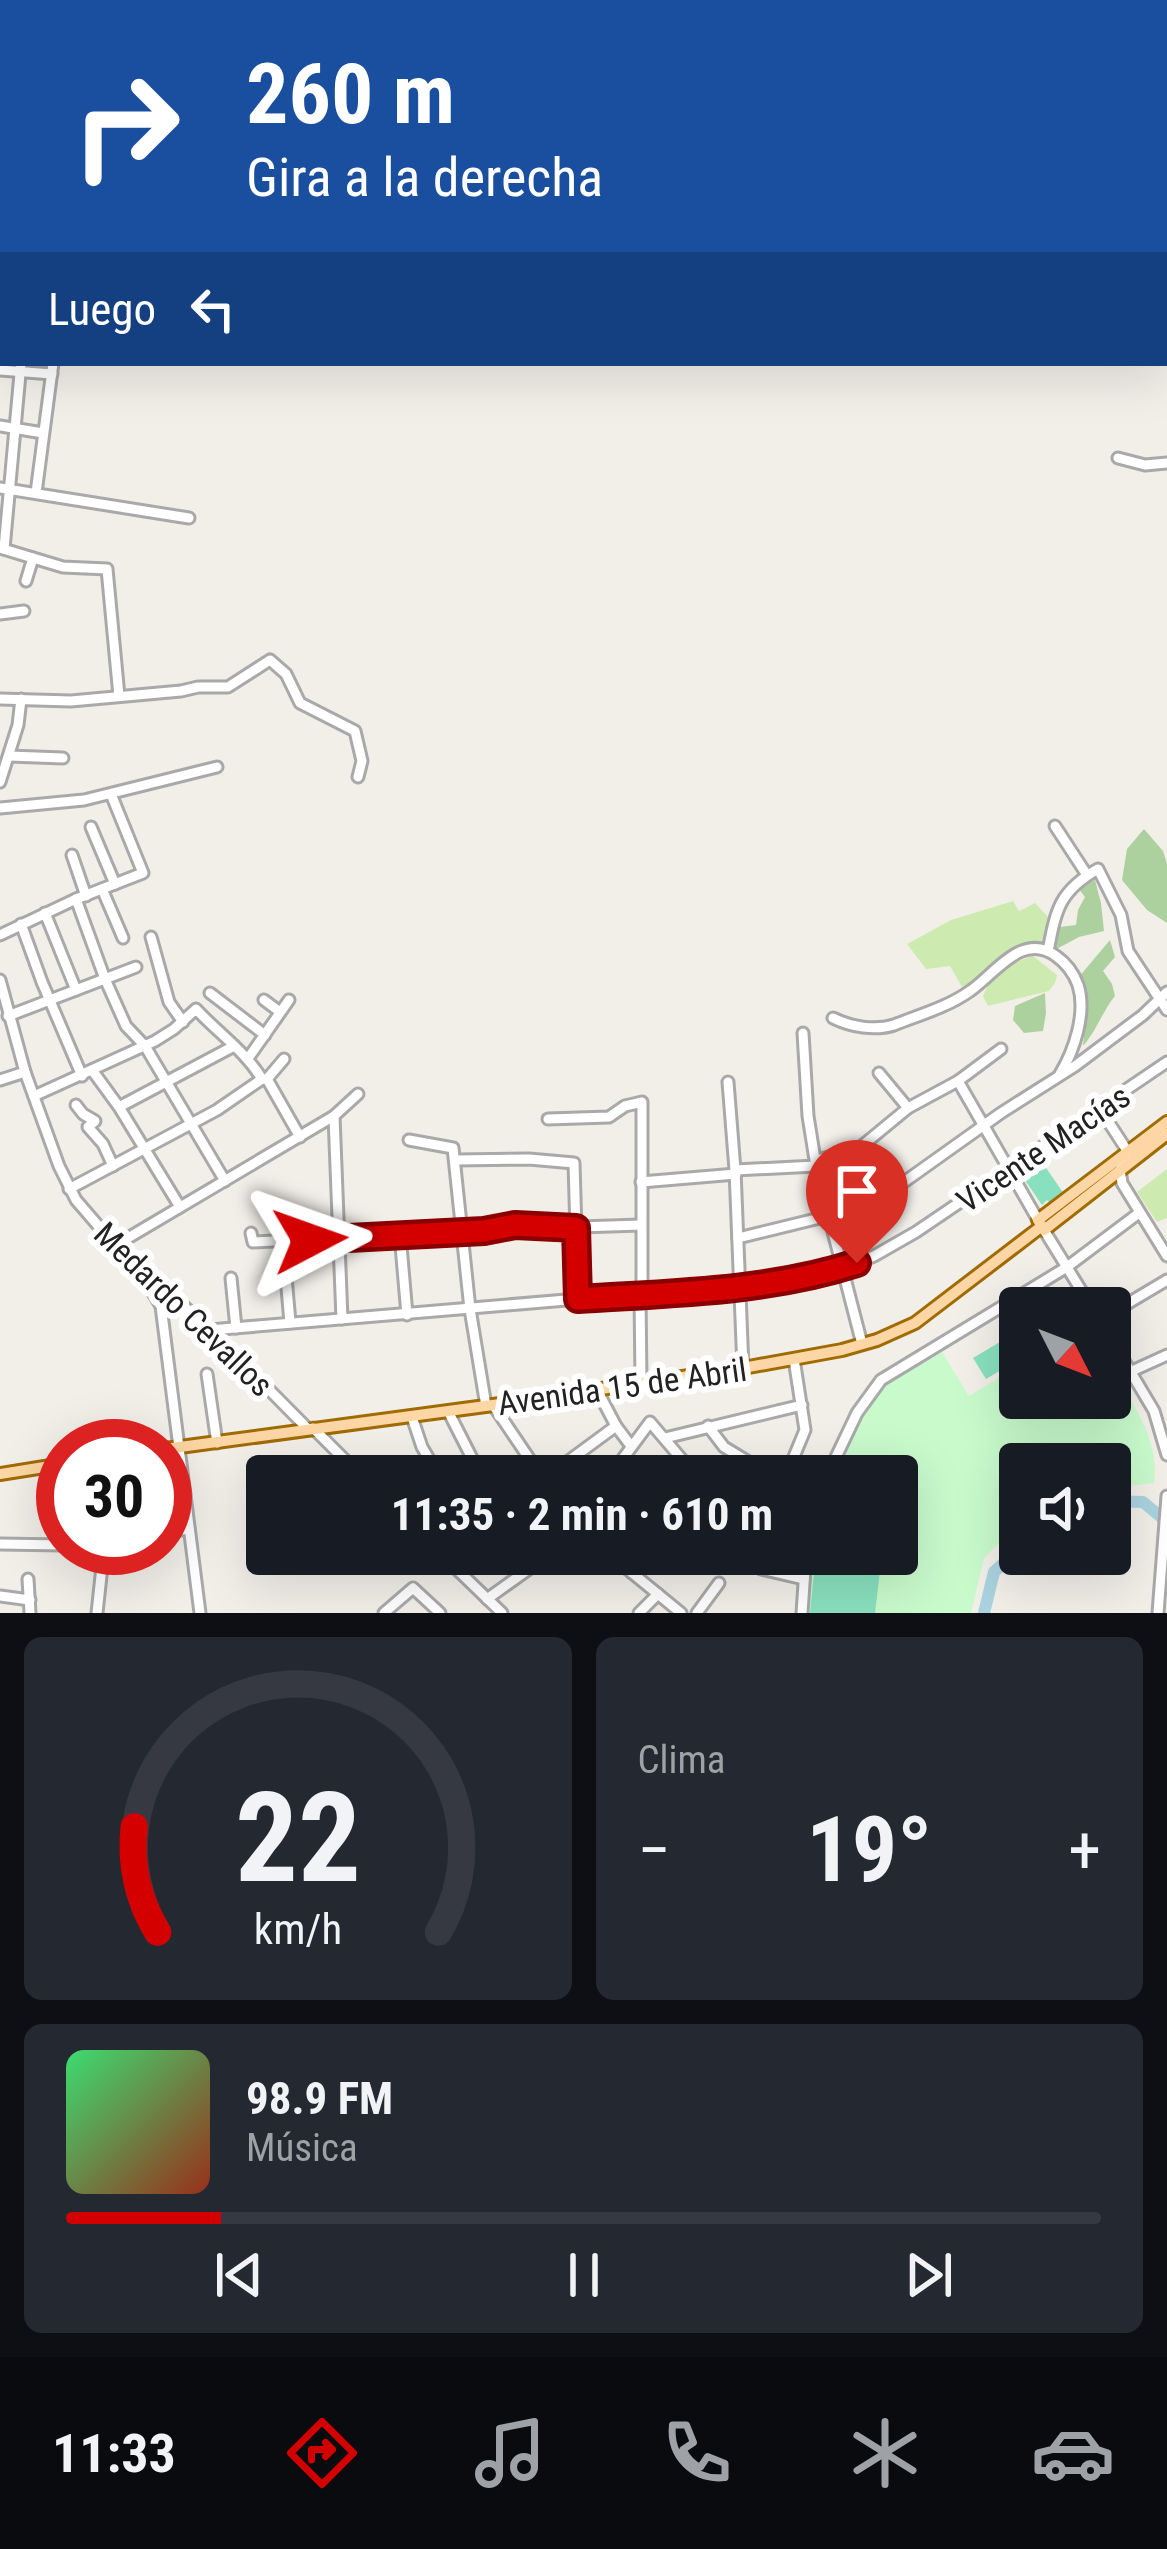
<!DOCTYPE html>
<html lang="es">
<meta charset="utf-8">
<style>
:root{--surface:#171b24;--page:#242831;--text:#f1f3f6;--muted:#9ea1a6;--line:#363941;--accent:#d40000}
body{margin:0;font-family:"Roboto Condensed",sans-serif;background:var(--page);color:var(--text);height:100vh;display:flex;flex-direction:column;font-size:45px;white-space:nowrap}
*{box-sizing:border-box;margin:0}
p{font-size:39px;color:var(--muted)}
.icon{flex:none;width:66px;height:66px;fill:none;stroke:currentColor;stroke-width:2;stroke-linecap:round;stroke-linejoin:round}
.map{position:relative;height:1613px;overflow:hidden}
.sheet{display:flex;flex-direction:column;gap:24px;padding:24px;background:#0d0f14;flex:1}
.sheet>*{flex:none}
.guide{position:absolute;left:0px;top:0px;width:1167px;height:366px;box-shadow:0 12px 48px #0002;background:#1a4fa0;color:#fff;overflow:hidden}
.needle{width:78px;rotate:132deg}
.controls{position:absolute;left:999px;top:1287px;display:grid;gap:24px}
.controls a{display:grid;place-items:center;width:132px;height:132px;border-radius:12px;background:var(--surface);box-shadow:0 12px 48px #0002;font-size:60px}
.speed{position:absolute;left:36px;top:1419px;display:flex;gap:24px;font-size:60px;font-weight:700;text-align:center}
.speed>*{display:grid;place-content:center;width:156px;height:156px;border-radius:50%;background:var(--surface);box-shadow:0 12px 48px #0002;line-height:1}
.speed .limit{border:18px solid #d22;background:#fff;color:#111}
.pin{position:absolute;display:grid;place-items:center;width:102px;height:102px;color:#fff;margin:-123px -51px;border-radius:50% 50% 50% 0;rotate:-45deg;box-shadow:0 0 12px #0007}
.pin .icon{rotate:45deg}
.me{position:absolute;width:132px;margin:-66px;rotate:86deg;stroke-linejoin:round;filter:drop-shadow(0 0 9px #0008)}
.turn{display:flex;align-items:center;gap:42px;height:252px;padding:0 48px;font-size:54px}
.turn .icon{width:156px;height:156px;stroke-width:2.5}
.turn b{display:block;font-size:84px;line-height:102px}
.then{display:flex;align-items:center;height:114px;padding:0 48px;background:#0003;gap:24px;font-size:45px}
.big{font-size:90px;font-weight:700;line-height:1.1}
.sheet .widget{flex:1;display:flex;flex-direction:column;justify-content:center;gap:18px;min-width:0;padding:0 42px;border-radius:18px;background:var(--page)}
.sheet .dial{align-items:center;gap:0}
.dial svg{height:312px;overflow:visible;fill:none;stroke:var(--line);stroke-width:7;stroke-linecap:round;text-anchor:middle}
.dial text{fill:var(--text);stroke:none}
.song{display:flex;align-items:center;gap:36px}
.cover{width:144px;height:144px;border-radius:18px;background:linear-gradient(135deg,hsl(140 70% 55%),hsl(10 70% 35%))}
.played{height:12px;border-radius:6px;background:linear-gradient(90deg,var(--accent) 15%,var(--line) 15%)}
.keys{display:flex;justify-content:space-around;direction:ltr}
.heat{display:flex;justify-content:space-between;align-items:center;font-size:66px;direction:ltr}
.sheet .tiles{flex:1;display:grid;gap:24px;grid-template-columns:1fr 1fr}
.widget:last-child{grid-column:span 2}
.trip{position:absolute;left:246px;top:1455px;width:672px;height:120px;border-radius:12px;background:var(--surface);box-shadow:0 12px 48px #0002;font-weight:700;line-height:120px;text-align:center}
.tabs{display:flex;height:192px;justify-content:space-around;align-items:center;background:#090b0e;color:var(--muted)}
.tabs .icon{width:84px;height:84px}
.tabs .on{color:var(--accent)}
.tabs b{font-size:54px;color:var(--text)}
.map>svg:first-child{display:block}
.grass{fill:#cdebb0}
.forest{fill:#add19e}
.park{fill:#c8facc}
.pitch{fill:#88e0be}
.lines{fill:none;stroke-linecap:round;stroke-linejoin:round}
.river{stroke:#aad3df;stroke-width:12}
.minor-casing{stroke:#a9a9a9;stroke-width:15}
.major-casing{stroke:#a06b00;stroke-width:16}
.minor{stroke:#fff;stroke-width:9}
.major{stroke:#fcd6a4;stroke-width:10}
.route-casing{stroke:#8a0000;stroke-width:30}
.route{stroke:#d40000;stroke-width:21}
.labels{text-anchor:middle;stroke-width:12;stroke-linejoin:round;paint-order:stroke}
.street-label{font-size:33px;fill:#222;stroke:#fff}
</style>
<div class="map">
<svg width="1167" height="1613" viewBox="0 0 1167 1613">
<rect width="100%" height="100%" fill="#f2efe9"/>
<!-- grass -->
<g class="grass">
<polygon points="1013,901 1019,911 1035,903 1049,918 1046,940 962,987 950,966 926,969 907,944 951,920"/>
<path d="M1033,956l24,19 -2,8 -6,8 -61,15 -5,-10c9,-24 26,-32 50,-40z"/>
<polygon points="1167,1169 1167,1218 1157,1222 1137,1192"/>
</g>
<!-- forest -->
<g class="forest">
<polygon points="405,0 1167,0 1167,70 1164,70 1164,3 411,3"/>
<polygon points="1144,829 1163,851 1167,864 1167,923 1147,910 1122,880 1127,849"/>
<polygon points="1095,880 1101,903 1104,931 1079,937 1051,952 1051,928 1076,925 1078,910 1085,897 1078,888"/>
<path d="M1110,940l5,17 -12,14 9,13 3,12c-13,16 -18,34 -32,50l4,-45 -9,-23z"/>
<polygon points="1045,993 1046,1013 1043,1031 1024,1033 1013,1020 1015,1006"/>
</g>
<!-- park -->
<path class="park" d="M942,1352l27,44 51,-31v33h90v-32c22,37 50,72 44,117l-44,5v-24h-90v58l-36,36 -13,55h-164l4,-59h86v-78h-63c15,-31 28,-77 58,-97 15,-11 34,-18 50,-27z"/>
<!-- pitch -->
<g class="pitch">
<polygon points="1042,1162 1064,1194 1051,1204 1047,1200 1042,1205 1022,1176"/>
<polygon points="1020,1330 1020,1359 986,1379 973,1358"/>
<polygon points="816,1554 882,1554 875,1613 810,1613"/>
</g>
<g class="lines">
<!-- river -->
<g class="river">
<polyline points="1110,1501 1143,1502 1167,1522"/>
<polyline points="984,1613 994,1572 1020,1548"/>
</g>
<!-- minor casing -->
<g class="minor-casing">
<g id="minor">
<polyline points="190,0 190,3"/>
<polyline points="27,3 28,0"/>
<polyline points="78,3 79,0"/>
<polyline points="495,3 496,0"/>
<polyline points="0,22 3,23"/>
<polyline points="0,45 3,46"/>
<polyline points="0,79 3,80"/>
<polyline points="0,105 3,101"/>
<polyline points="0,163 3,155"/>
<polyline points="0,182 3,183"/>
<polyline points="0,227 3,218"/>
<polyline points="0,261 3,262"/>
<polyline points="0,340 3,330"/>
<polyline points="0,370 52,374"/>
<polyline points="0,426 43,433"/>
<polyline points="1118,458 1145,465 1167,463"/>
<polyline points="0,488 189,518"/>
<polyline points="36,493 53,363"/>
<polyline points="0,548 33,558 26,581"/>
<polyline points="4,549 21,363"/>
<polyline points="33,558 63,567 107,569 119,696"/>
<polyline points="0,614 24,611"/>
<polyline points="0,699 71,701 181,691 198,687 228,687 270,660 286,674 300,703 355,731 362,761 358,777"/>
<polyline points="9,756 63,758"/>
<polyline points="0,782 18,725 21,699"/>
<polyline points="0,808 84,800 217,767"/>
<polyline points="1055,826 1087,875"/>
<polyline points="91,827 115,884"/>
<polyline points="72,855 86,896"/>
<polyline points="102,889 123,938"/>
<polyline points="76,899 105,979 126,1026 145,1046 225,1181"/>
<polyline points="45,913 76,990"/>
<polyline points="21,924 42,982 82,1076"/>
<polyline points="0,935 76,899 143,873 111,794"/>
<polyline points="151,937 169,1002 183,1022"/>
<path d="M1048,951c8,-41 11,-60 50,-82l23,46 7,36 39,59"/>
<polyline points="0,980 25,1072 59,1166 76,1200 107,1236 210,1330 308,1429"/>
<polyline points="210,993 265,1035"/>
<polyline points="264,1000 280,1012"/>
<polyline points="8,1016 136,967"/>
<path d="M833,1018c18,9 42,13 61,7 25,-10 54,-18 76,-34 25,-17 52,-60 86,-35 10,7 18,18 22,29 9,28 -4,66 -18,89"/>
<polyline points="803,1033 808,1116 816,1166 862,1344"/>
<polyline points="249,1057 289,1000"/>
<polyline points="92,1070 119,1107 180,1207"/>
<polyline points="879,1073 908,1108"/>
<polyline points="267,1079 284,1059"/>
<polyline points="0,1080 25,1072"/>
<polyline points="958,1081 1038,1220"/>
<polyline points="728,1082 735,1170 743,1368"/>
<path d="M34,1096l121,-55 19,-12 22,-20c22,24 49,42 66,70h5l33,58"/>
<polyline points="76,1105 83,1114 95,1121 88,1127 103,1144 113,1166"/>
<polyline points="119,1107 234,1046"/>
<polyline points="1100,1109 1128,1152 1120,1170 1122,1183 1167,1256"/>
<polyline points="334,1116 342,1319"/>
<polyline points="548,1119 609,1117 625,1106 642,1102 642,1295"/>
<polyline points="409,1140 453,1148 470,1309 486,1406"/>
<polyline points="455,1160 529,1159 574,1163 578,1299"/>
<polyline points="816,1160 857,1150 908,1108 958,1081 1001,1049"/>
<polyline points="735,1170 816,1166"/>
<polyline points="641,1182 736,1174"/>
<polyline points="69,1189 217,1110 262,1079"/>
<polyline points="828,1214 863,1206 883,1197 1001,1113 1075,1066 1143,1015 1167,992"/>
<polyline points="1044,1230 1092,1308"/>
<polyline points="251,1233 253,1242 484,1230 515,1225 548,1228 641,1225"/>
<polyline points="400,1234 407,1315"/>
<polyline points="738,1238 828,1216"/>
<polyline points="283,1241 290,1323"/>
<polyline points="116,1245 334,1116 358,1094"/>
<polyline points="144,1278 161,1306 200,1613"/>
<polyline points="231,1278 236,1328"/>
<polyline points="640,1295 641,1382"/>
<polyline points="1110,1314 1167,1280"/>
<polyline points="210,1330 578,1299 740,1289 843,1268 874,1256 916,1232 1167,1062"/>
<polyline points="1110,1337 1154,1411 1167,1455"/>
<polyline points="1132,1371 1167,1355"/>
<polyline points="207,1374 217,1443"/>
<polyline points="596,1388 616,1426 631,1446"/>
<polyline points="493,1405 541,1476"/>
<polyline points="448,1411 481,1476"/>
<polyline points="412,1417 422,1447 439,1476"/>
<polyline points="708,1426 724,1447 772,1476"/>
<polyline points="313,1428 361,1476"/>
<polyline points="665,1438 802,1405"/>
<polyline points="548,1476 616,1426"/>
<polyline points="610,1476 650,1422 696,1476"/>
<polyline points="786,1476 805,1430 794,1359"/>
<polyline points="827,1476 857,1413 881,1380 1067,1267 1139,1213"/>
<polyline points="165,1497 185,1494"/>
<polyline points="50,1512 63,1510"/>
<polyline points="165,1532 189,1529"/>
<polyline points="0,1544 63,1545"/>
<polyline points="441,1554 502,1613"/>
<polyline points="609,1554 681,1613"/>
<polyline points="733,1554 761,1569 804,1579"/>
<polyline points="632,1573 645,1554"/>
<polyline points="28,1579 30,1613"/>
<polyline points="0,1596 30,1600"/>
<polyline points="487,1599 550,1554"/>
<polyline points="97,1613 104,1548"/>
<polyline points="384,1613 413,1588 440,1613"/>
<polyline points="639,1613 658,1594"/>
<polyline points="697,1613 719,1583"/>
<polyline points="802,1613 806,1554"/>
<polyline points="1158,1613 1167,1496"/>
</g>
</g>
<!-- major casing -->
<g class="major-casing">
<g id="major">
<polyline points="1167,1122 1038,1220 1044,1230 1167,1134"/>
<polyline points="165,1449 493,1405 743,1368 842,1350 877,1340 915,1323 1042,1226"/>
<polyline points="0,1474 63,1464"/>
</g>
</g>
<!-- minor -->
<use href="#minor" class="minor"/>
<!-- major -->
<use href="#major" class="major"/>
</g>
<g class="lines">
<!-- route casing -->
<g class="route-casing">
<path id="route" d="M310,1240l174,-9 31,-6 61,3 2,71c95,-6 189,-7 279,-36"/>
</g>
<!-- route -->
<use href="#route" class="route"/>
</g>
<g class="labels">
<!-- street labels -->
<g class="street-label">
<text transform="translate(1043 1148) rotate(-34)" y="12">Vicente Macías</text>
<text transform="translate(184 1309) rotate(44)" y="12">Medardo Cevallos</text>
<text transform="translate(622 1386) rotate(-8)" y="12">Avenida 15 de Abril</text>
</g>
</g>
</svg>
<div class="controls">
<a><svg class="needle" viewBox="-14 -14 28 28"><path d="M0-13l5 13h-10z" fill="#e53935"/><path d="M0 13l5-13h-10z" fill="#9ea1a6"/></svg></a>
<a><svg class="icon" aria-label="sound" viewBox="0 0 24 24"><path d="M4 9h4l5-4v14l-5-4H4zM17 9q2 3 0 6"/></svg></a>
</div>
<div class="speed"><div class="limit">30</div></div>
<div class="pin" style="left:857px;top:1263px;background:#d93025"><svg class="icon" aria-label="arrive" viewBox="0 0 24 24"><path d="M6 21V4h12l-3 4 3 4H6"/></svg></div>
<svg class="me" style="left:310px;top:1240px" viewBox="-20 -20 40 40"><path d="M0-17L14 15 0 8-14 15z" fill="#d40000" stroke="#fff" stroke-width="4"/></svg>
<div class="trip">11:35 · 2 min · 610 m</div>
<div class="guide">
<div class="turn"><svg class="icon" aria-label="right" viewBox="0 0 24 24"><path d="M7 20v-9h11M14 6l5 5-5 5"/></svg><div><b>260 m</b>Gira a la derecha</div></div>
<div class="then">Luego<svg class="icon" aria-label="left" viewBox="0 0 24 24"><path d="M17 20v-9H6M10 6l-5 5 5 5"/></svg></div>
</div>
</div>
<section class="sheet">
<div class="tiles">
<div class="widget dial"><svg viewBox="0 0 100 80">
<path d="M14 69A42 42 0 1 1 86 69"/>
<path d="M14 69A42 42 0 0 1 8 42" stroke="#d40000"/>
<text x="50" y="56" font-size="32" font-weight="700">22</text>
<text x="50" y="72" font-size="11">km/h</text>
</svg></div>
<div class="widget"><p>Clima</p>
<div class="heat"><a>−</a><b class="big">19°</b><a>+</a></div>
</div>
<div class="widget">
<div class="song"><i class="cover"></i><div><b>98.9 FM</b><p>Música</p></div></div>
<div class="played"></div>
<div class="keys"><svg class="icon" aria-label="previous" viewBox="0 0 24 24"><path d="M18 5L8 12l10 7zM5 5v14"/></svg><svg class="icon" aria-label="pause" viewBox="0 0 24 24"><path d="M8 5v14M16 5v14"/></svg><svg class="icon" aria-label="next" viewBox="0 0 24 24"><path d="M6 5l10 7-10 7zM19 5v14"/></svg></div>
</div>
</div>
</section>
<nav class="tabs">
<b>11:33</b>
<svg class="icon on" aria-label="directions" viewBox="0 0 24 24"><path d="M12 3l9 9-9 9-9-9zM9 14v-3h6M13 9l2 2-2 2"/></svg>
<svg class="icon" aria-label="music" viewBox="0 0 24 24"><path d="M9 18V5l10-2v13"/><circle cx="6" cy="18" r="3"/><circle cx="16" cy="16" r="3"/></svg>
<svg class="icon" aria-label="phone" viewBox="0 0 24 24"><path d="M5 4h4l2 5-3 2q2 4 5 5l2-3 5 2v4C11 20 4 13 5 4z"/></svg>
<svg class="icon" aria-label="climate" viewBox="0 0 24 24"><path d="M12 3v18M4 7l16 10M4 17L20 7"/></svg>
<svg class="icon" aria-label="car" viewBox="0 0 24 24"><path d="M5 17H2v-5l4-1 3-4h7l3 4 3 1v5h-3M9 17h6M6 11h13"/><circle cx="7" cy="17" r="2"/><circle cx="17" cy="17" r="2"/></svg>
</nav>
